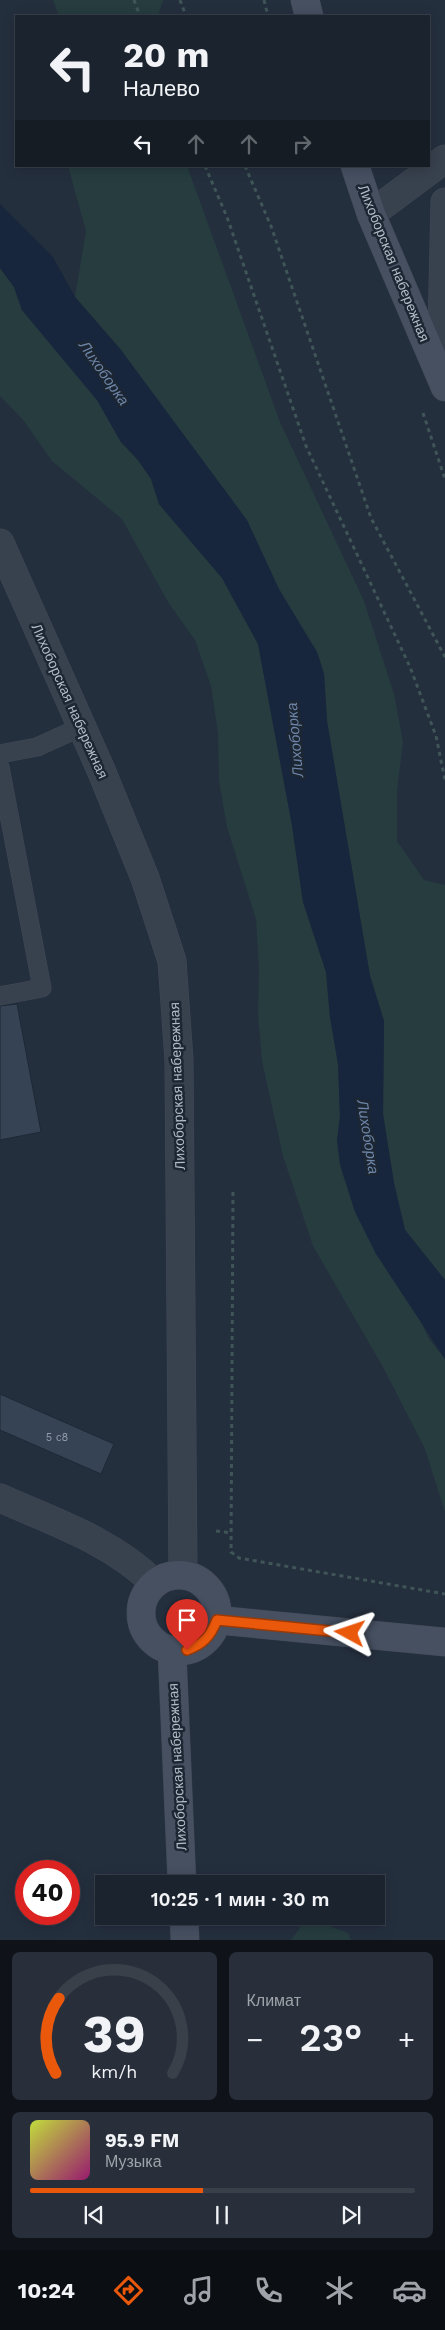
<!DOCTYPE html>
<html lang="ru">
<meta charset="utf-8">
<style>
:root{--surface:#1b232e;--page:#282f3a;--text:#f1f3f6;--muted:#a0a4aa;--line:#39404a;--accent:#ea580c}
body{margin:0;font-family:"Work Sans",sans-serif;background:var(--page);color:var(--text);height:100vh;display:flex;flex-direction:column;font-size:19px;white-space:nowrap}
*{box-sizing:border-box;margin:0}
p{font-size:16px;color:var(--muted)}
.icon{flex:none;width:28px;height:28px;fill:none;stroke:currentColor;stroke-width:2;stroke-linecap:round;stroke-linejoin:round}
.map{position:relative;height:1940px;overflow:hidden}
.side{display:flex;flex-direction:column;gap:12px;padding:12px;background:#0f1319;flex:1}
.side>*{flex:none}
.guide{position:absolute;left:15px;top:15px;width:415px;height:152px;border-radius:0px;box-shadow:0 2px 12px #0003,0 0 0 1px var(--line);background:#1b232e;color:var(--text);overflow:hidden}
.speed{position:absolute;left:15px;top:1860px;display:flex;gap:10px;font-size:25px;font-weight:700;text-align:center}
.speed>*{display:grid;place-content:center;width:65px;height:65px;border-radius:50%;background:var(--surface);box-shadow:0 2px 12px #0003,0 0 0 1px var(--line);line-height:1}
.speed .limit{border:8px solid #d22;background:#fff;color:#111}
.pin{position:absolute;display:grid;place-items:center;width:42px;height:42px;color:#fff;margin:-51px -21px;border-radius:50% 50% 50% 0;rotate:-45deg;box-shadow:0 0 5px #0007}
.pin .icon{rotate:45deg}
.me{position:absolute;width:55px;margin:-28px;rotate:275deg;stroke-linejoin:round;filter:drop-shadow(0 0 4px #0008)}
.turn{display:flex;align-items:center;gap:18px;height:105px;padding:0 25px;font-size:22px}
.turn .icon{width:65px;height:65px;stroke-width:2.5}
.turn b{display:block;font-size:35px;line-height:42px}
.lanes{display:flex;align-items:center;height:48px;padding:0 25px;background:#0003;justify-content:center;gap:25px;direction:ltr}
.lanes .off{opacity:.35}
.big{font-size:38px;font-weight:600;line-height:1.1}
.side .widget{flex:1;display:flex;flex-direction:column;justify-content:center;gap:8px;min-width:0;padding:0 18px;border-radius:8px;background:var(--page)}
.side .dial{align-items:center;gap:0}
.dial svg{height:130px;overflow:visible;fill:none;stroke:var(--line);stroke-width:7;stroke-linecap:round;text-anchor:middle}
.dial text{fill:var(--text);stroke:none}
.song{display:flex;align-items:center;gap:15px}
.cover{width:60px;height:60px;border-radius:8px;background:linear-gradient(135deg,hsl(70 70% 55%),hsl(320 70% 35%))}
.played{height:5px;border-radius:2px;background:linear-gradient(90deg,var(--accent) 45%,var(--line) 45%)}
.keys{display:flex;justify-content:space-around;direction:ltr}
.heat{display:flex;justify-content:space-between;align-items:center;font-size:28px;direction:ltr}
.side .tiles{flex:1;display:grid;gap:12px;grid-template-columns:1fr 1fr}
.widget:last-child{grid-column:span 2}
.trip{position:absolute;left:95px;top:1875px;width:290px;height:50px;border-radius:0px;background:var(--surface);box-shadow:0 2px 12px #0003,0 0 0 1px var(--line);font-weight:600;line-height:50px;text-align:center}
.tabs{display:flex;height:80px;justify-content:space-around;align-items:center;background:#0b0e12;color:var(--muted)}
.tabs .icon{width:35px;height:35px}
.tabs .selected{color:var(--accent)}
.tabs b{font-size:22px;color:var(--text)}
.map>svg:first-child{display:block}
.green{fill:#263c3f}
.water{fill:#17263c}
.building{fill:#364354;stroke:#1f2835}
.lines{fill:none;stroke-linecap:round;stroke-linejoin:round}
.lane-casing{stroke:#414a57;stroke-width:19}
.street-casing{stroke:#414a57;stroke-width:29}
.secondary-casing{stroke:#414a57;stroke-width:29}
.path{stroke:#3f5557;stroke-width:3;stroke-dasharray:4 4;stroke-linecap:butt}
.lane{stroke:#38414e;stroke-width:18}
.street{stroke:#38414e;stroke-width:28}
.secondary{stroke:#465061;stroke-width:28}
.route-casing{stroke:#983908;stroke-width:12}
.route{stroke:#ea580c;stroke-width:9}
.labels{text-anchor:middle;stroke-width:5;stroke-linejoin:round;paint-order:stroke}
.number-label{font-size:11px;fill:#929caa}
.street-label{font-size:14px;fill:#b4bcc9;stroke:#1d2633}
.water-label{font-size:15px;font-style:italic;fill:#6d86a8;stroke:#1d2633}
</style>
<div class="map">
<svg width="445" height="1940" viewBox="0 0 445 1940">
<rect width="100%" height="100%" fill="#242f3e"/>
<!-- green -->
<g class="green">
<polygon points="53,0 163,0 158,16 59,16"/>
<polygon points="68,166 187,166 280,422 364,601 394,694 403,742 397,791 397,841 424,880 445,885 445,1280 405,1230 394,1184 383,1114 384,1021 370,976 327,721 324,674 317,652 121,350 75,297 86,231"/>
<polygon points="0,268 14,287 22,310 97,400 121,442 138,460 151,479 159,504 222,578 258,644 292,825 303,902 326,972 330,1017 338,1064 340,1116 337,1141 429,1339 445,1359 445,1512 425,1449 383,1367 313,1246 283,1156 262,1061 258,1014 259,969 256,919 227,827 219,781 218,733 211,686 195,640 168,602 122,519 52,461 24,421 0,396"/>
<polygon points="307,1918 348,1933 351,1940 291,1940"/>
</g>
<!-- water -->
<polygon class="water" points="0,204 53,257 75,297 121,350 247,520 279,589 317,652 324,674 327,721 370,976 384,1021 383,1114 394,1183 405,1230 445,1280 445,1359 376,1254 355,1212 340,1165 337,1141 340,1116 338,1064 330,1017 326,972 303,902 292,825 258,644 222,578 159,504 151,479 138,460 121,442 97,400 22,310 14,287 0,268"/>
<!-- building -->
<g class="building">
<polygon points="17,1004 41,1132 0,1140 0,1006"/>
<polygon points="0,1394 114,1444 101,1474 0,1430"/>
</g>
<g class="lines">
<!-- lane casing -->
<g class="lane-casing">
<g id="lane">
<polyline points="0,754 37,747 81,727"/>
<polyline points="0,767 42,988 0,996"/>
</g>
</g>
<!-- street casing -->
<g class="street-casing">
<g id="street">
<polyline points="371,214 445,159"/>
<polyline points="441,375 445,202"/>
<polyline points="0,543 101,770 145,878 172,961 179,1060 183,1574"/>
<path d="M0,1498c54,24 112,43 154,85"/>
</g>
</g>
<!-- secondary casing -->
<g class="secondary-casing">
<g id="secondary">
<polyline points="305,0 309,16"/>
<polyline points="355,166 371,214 445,387"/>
<circle cx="179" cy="1613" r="38"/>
<polyline points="217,1620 445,1642"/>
<polyline points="172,1651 182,1884"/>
<polyline points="184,1916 185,1940"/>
</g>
</g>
<!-- path -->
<g class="path">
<polyline points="134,0 140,16"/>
<polyline points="180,0 186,16"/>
<polyline points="264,0 268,16"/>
<polyline points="205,166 227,217 306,446 410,667 436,736 445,780"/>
<polyline points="245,166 271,226 371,518 445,657"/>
<polyline points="423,413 445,479"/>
<polyline points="233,1192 231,1552 239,1558 445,1594"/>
<polyline points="216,1531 232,1533"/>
</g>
<!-- lane -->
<use href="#lane" class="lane"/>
<!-- street -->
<use href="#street" class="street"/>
<!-- secondary -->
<use href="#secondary" class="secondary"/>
</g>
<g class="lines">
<!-- route casing -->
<g class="route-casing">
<path id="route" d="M187,1650c16,-6 23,-13 30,-30l133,13"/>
</g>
<!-- route -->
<use href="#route" class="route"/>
</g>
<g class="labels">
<!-- number labels -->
<g class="number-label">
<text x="57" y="1441">5 с8</text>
</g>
<!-- street labels -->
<g class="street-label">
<text transform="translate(394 263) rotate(68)" y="5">Лихоборская набережная</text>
<text transform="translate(70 701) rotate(66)" y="5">Лихоборская набережная</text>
<text transform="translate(177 1086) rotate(-92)" y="5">Лихоборская набережная</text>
<text transform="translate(177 1767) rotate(-93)" y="5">Лихоборская набережная</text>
</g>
<!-- water labels -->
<g class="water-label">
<text transform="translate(104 373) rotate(55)" y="5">Лихоборка</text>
<text transform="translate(295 740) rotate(-95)" y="5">Лихоборка</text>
<text transform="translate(368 1137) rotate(81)" y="5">Лихоборка</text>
</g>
</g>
</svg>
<div class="speed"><div class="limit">40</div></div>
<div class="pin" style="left:187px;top:1650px;background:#d93025"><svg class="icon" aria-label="arrive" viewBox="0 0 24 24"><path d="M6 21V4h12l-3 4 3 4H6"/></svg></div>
<svg class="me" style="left:350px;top:1633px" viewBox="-20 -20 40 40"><path d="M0-17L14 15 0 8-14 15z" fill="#ea580c" stroke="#fff" stroke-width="4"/></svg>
<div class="trip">10:25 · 1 мин · 30 m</div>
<div class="guide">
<div class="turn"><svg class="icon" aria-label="left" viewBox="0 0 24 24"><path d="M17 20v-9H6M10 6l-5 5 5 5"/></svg><div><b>20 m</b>Налево</div></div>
<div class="lanes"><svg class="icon" aria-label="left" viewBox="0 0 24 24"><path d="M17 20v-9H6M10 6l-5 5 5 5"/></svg><svg class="icon off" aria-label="ahead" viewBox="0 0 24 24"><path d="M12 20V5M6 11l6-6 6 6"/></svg><svg class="icon off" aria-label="ahead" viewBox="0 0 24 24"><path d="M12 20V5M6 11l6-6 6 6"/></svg><svg class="icon off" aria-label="right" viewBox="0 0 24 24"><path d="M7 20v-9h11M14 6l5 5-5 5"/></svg></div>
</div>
</div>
<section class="side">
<div class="tiles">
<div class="widget dial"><svg viewBox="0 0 100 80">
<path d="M14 69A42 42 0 1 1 86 69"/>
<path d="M14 69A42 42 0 0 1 16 23" stroke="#ea580c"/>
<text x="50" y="56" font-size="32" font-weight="700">39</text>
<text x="50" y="72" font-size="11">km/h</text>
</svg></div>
<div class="widget"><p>Климат</p>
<div class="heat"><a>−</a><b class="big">23°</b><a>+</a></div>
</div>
<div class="widget">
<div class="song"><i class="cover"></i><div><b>95.9 FM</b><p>Музыка</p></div></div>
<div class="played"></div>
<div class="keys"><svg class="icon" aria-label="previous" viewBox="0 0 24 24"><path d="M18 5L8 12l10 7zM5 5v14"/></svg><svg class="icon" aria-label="pause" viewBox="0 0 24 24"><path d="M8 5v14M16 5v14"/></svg><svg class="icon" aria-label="next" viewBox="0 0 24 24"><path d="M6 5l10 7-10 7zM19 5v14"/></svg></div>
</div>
</div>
</section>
<nav class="tabs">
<b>10:24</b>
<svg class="icon selected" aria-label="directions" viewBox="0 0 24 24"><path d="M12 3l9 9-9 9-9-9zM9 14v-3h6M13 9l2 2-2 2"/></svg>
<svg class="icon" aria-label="music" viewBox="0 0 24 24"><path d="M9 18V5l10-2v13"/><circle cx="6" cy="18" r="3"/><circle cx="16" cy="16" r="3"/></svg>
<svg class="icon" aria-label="phone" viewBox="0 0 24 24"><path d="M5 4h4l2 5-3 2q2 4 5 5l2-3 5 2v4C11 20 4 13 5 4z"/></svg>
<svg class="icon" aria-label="climate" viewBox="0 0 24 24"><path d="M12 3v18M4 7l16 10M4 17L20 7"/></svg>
<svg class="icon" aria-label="car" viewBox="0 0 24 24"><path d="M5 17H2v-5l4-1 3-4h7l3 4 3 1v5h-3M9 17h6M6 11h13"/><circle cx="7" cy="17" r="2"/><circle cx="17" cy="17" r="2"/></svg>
</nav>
